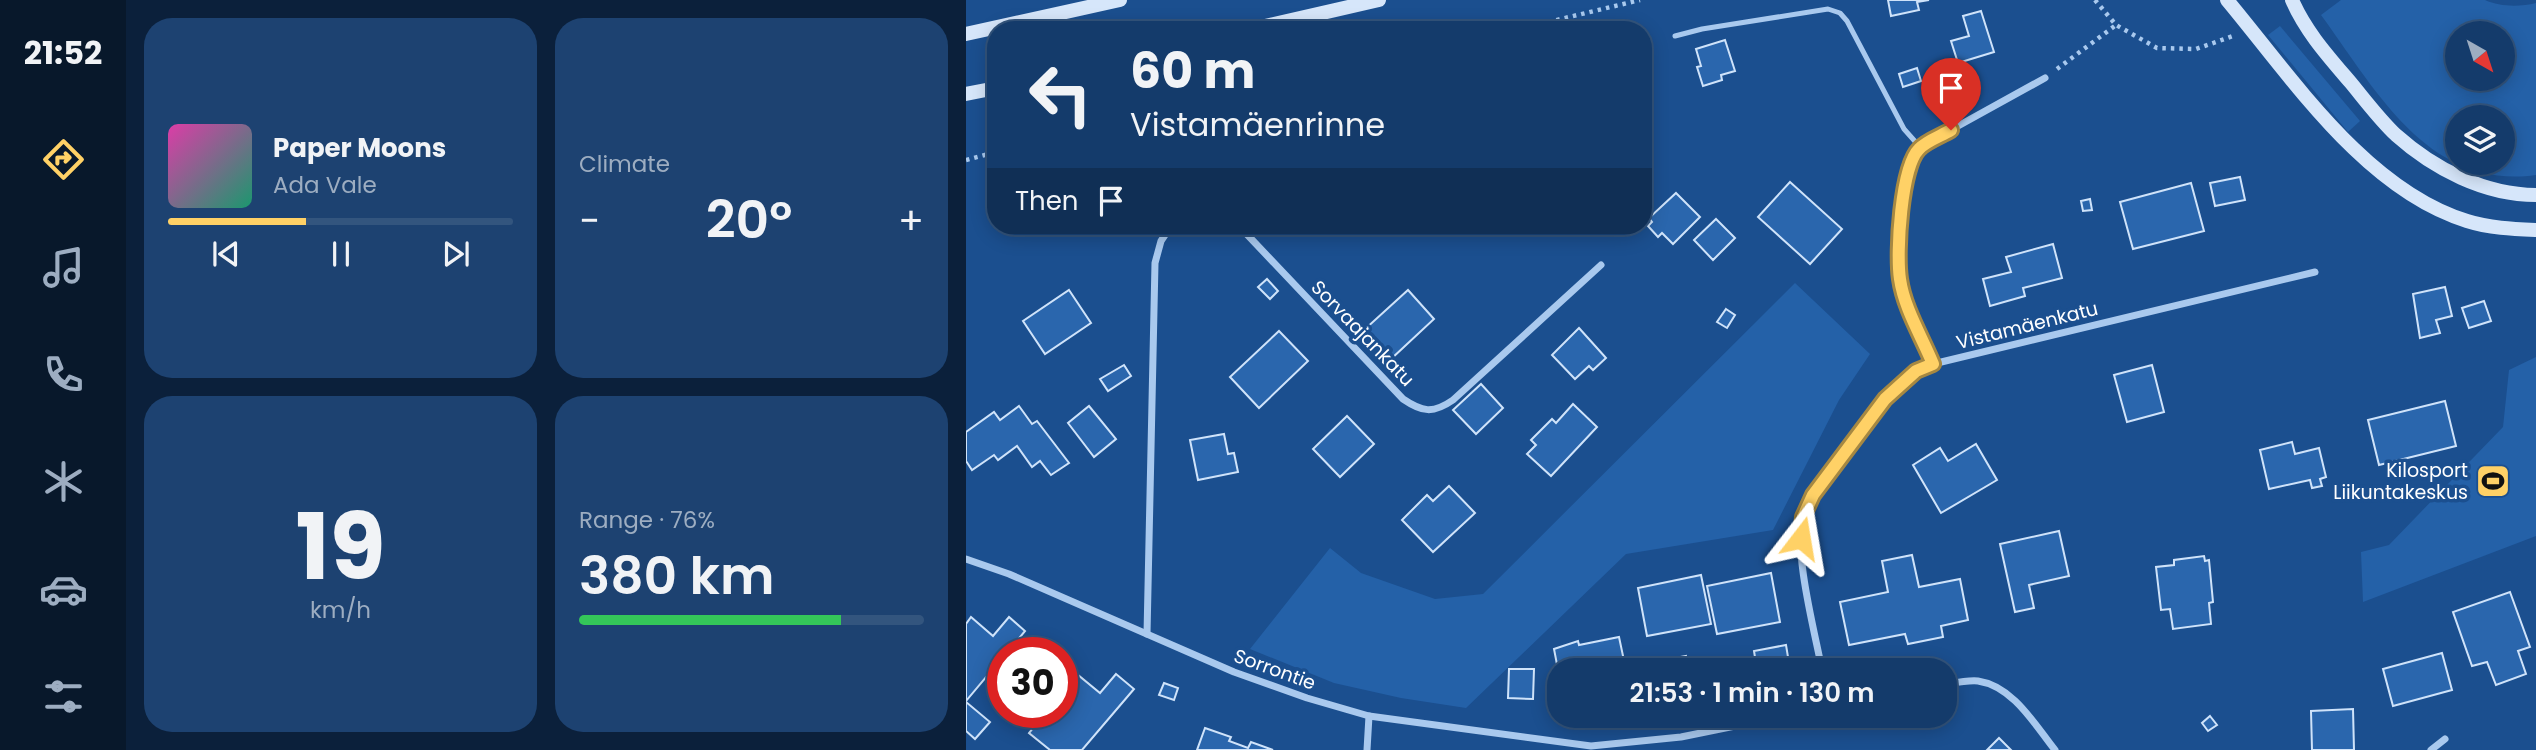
<!DOCTYPE html>
<meta charset="utf-8">
<style>
:root{--surface:#143b6b;--page:#1d4271;--text:#f1f3f6;--muted:#9dadc1;--line:#33557e;--accent:#ffd166}
body{margin:0;font-family:Poppins,sans-serif;background:var(--page);color:var(--text);height:100vh;display:flex;flex-direction:column;font-size:26px;white-space:nowrap}
*{box-sizing:border-box;margin:0}
p{font-size:23px;color:var(--muted)}
.icon{flex:none;width:38px;height:38px;fill:none;stroke:currentColor;stroke-width:2;stroke-linecap:round;stroke-linejoin:round}
.map{position:relative;flex:1;overflow:hidden}
.drawer{display:flex;flex-direction:column;gap:18px;padding:18px;background:#0b203b;width:840px}
.drawer>*{flex:none}
.top-card{position:absolute;left:21px;top:21px;width:665px;height:214px;border-radius:28px;box-shadow:0 4px 18px #0003,0 0 0 2px var(--line);background:#143b6b;color:var(--text);overflow:hidden}
.needle{width:46px;rotate:141deg}
.controls{position:absolute;left:1479px;top:21px;display:grid;gap:14px}
.controls a{display:grid;place-items:center;width:70px;height:70px;border-radius:50%;background:var(--surface);box-shadow:0 4px 18px #0003,0 0 0 2px var(--line);font-size:35px}
.speed{position:absolute;left:21px;top:637px;display:flex;gap:14px;font-size:35px;font-weight:700;text-align:center}
.speed>*{display:grid;place-content:center;width:91px;height:91px;border-radius:50%;background:var(--surface);box-shadow:0 4px 18px #0003,0 0 0 2px var(--line);line-height:1}
.speed .limit{border:10px solid #d22;background:#fff;color:#111}
.pin{position:absolute;display:grid;place-items:center;width:60px;height:60px;color:#fff;margin:-72px -30px;border-radius:50% 50% 50% 0;rotate:-45deg;box-shadow:0 0 7px #0007}
.pin .icon{rotate:45deg}
.me{position:absolute;width:77px;margin:-38px;rotate:14deg;stroke-linejoin:round;filter:drop-shadow(0 0 5px #0008)}
.turn{display:flex;align-items:center;gap:24px;height:147px;padding:0 28px;font-size:32px}
.turn .icon{width:91px;height:91px;stroke-width:2.5}
.turn b{display:block;font-size:49px;line-height:60px}
.then{display:flex;align-items:center;height:66px;padding:0 28px;background:#0003;gap:14px;font-size:26px}
.big{font-size:52px;font-weight:600;line-height:1.1}
.drawer .tile{flex:1;display:flex;flex-direction:column;justify-content:center;gap:10px;min-width:0;padding:0 24px;border-radius:28px;background:var(--page)}
.drawer .dial{align-items:center;gap:0}
.dial b{font-size:91px;line-height:1}
.song{display:flex;align-items:center;gap:21px}
.cover{width:84px;height:84px;border-radius:10px;background:linear-gradient(135deg,hsl(320 70% 55%),hsl(160 70% 35%))}
.played{height:7px;border-radius:4px;background:linear-gradient(90deg,var(--accent) 40%,var(--line) 40%)}
.keys{display:flex;justify-content:space-around;direction:ltr}
.heat{display:flex;justify-content:space-between;align-items:center;font-size:38px;direction:ltr}
.charge{height:10px;border-radius:5px;background:linear-gradient(90deg,#34c759 76%,var(--line) 0)}
.drawer .tiles{flex:1;display:grid;gap:18px;grid-template-columns:repeat(2,1fr)}
.trip{position:absolute;left:581px;top:658px;width:410px;height:70px;border-radius:28px;background:var(--surface);box-shadow:0 4px 18px #0003,0 0 0 2px var(--line);font-weight:600;line-height:70px;text-align:center}
main{display:flex;flex:1;min-height:0}
.tabs{display:flex;flex-direction:column;width:126px;justify-content:space-around;align-items:center;background:#08182b;color:var(--muted)}
.tabs .icon{width:49px;height:49px}
.tabs .active{color:var(--accent)}
.tabs b{font-size:32px;color:var(--text)}
.map>svg:first-child{display:block}
.green{fill:#2461a8;fill-rule:evenodd}
.building{fill:#2a66ad;stroke:#cfe3fa;stroke-width:2}
.lines{fill:none;stroke-linecap:round;stroke-linejoin:round}
.path{stroke:#a9c9ee;stroke-width:4.5;stroke-dasharray:3.5 5;stroke-linecap:butt}
.service{stroke:#a9c9ee;stroke-width:5}
.minor{stroke:#a9c9ee;stroke-width:7}
.secondary{stroke:#d6e6fa;stroke-width:14}
.route-casing{stroke:#a68842;stroke-width:18}
.route{stroke:#ffd166;stroke-width:12}
.labels{text-anchor:middle;stroke-width:7;stroke-linejoin:round;paint-order:stroke}
.street-label{font-size:19px;fill:#fff;stroke:#1b4f8f}
.poi-label{font-size:19px;fill:#fff;stroke:#1b4f8f;text-anchor:end}
</style>
<main>
<nav class="tabs">
<b>21:52</b>
<svg class="icon active" aria-label="directions" viewBox="0 0 24 24"><path d="M12 3l9 9-9 9-9-9zM9 14v-3h6M13 9l2 2-2 2"/></svg>
<svg class="icon" aria-label="music" viewBox="0 0 24 24"><path d="M9 18V5l10-2v13"/><circle cx="6" cy="18" r="3"/><circle cx="16" cy="16" r="3"/></svg>
<svg class="icon" aria-label="phone" viewBox="0 0 24 24"><path d="M5 4h4l2 5-3 2q2 4 5 5l2-3 5 2v4C11 20 4 13 5 4z"/></svg>
<svg class="icon" aria-label="climate" viewBox="0 0 24 24"><path d="M12 3v18M4 7l16 10M4 17L20 7"/></svg>
<svg class="icon" aria-label="car" viewBox="0 0 24 24"><path d="M5 17H2v-5l4-1 3-4h7l3 4 3 1v5h-3M9 17h6M6 11h13"/><circle cx="7" cy="17" r="2"/><circle cx="17" cy="17" r="2"/></svg>
<svg class="icon" aria-label="filters" viewBox="0 0 24 24"><path d="M4 7h16M4 17h16"/><circle cx="9" cy="7" r="2"/><circle cx="15" cy="17" r="2"/></svg>
</nav>
<section class="drawer">
<div class="tiles">
<div class="tile">
<div class="song"><i class="cover"></i><div><b>Paper Moons</b><p>Ada Vale</p></div></div>
<div class="played"></div>
<div class="keys"><svg class="icon" aria-label="previous" viewBox="0 0 24 24"><path d="M18 5L8 12l10 7zM5 5v14"/></svg><svg class="icon" aria-label="pause" viewBox="0 0 24 24"><path d="M8 5v14M16 5v14"/></svg><svg class="icon" aria-label="next" viewBox="0 0 24 24"><path d="M6 5l10 7-10 7zM19 5v14"/></svg></div>
</div>
<div class="tile"><p>Climate</p>
<div class="heat"><a>−</a><b class="big">20°</b><a>+</a></div>
</div>
<div class="tile dial"><b>19</b><p>km/h</p></div>
<div class="tile"><p>Range · 76%</p><b class="big">380 km</b><div class="charge"></div></div>
</div>
</section>
<div class="map">
<svg width="1570" height="750" viewBox="0 0 1570 750">
<rect width="100%" height="100%" fill="#1b4f8f"/>
<!-- green -->
<g class="green">
<path d="M1375,0h144c15,7 35,7 51,3v172c-108,15 -160,-85 -215,-160zM1491,33h45v46h-45zM1536,117v46h-45v-46z"/>
<polygon points="1314,26 1394,121 1382,132 1302,35"/>
<polygon points="829,283 904,354 873,400 807,530 660,554 500,708 435,698 368,683 284,649 364,548 395,573 469,599 517,594"/>
<polygon points="1570,357 1570,536 1397,602 1395,552 1423,545 1537,427 1543,370"/>
</g>
<!-- building -->
<g class="building">
<polygon points="922,0 963,0 951,2 953,10 925,16"/>
<polygon points="1015,11 1028,52 992,63 985,41 1003,36 997,16"/>
<polygon points="759,40 769,71 755,75 756,80 737,86 731,67 735,66 730,49"/>
<polygon points="951,68 955,81 937,87 933,74"/>
<polygon points="1274,177 1279,200 1249,206 1244,183"/>
<polygon points="824,182 876,229 844,264 792,217"/>
<polygon points="1225,183 1238,231 1167,249 1154,202"/>
<polygon points="710,193 734,217 707,244 696,233 692,237 682,226 686,222 683,218"/>
<polygon points="1124,199 1126,210 1117,211 1115,201"/>
<polygon points="750,219 769,238 747,260 728,240"/>
<polygon points="1087,244 1096,278 1057,288 1059,296 1024,306 1017,279 1045,272 1040,257"/>
<polygon points="301,279 312,291 304,299 292,287"/>
<polygon points="1479,287 1486,316 1470,320 1474,333 1454,338 1447,294"/>
<polygon points="103,290 125,323 79,354 57,321"/>
<polygon points="442,290 468,319 425,359 398,330"/>
<polygon points="1518,301 1525,321 1503,328 1496,308"/>
<polygon points="760,309 769,315 761,328 751,322"/>
<polygon points="613,328 640,358 627,370 623,366 609,379 586,355"/>
<polygon points="313,331 342,361 293,408 264,377"/>
<polygon points="158,365 165,376 142,391 134,379"/>
<polygon points="1186,365 1198,412 1161,422 1148,375"/>
<polygon points="515,384 537,408 510,434 487,410"/>
<polygon points="1479,401 1490,446 1413,465 1402,420"/>
<polygon points="607,404 631,427 585,476 561,454 570,445 565,440 586,419 590,423"/>
<polygon points="53,406 66,424 71,421 103,463 85,475 74,461 66,467 51,446 32,460 28,455 6,470 0,461 0,432 28,412 34,420"/>
<polygon points="123,406 150,439 128,457 102,423"/>
<polygon points="381,416 408,444 374,477 347,449"/>
<polygon points="258,434 262,454 268,453 272,472 232,480 224,440"/>
<polygon points="1326,442 1329,454 1353,448 1360,477 1354,479 1356,486 1346,488 1344,480 1303,489 1294,450"/>
<polygon points="1010,444 1031,480 975,513 947,465 974,448 982,461"/>
<polygon points="483,486 509,513 467,552 436,520 461,495 467,501"/>
<polygon points="1093,531 1103,576 1063,585 1068,608 1049,612 1034,544"/>
<polygon points="946,555 953,587 994,579 1002,620 975,626 977,637 942,644 939,634 883,645 874,602 922,592 916,561"/>
<polygon points="1238,556 1239,561 1243,560 1247,602 1243,603 1245,624 1207,629 1204,609 1195,610 1190,567 1208,565 1208,560"/>
<polygon points="805,573 814,622 751,634 741,586"/>
<polygon points="735,575 745,624 681,636 672,588"/>
<polygon points="1544,592 1564,647 1552,651 1560,674 1530,685 1521,662 1506,666 1487,612"/>
<polygon points="5,617 27,636 43,617 59,631 41,653 37,653 37,657 0,701 0,624"/>
<polygon points="653,637 660,670 593,670 593,675 588,649 612,641 613,645"/>
<polygon points="820,645 824,669 791,670 788,651"/>
<polygon points="1476,653 1486,690 1427,706 1417,669"/>
<polygon points="720,656 723,670 690,670 688,662"/>
<polygon points="543,669 568,669 567,699 542,698"/>
<polygon points="150,674 168,689 116,750 84,750 63,733 80,712 96,712 96,693 112,675 134,693"/>
<polygon points="198,683 212,688 208,700 193,695"/>
<polygon points="0,702 24,722 9,739 0,731"/>
<polygon points="1387,709 1388,750 1346,750 1345,711"/>
<polygon points="1244,716 1251,725 1242,731 1236,723"/>
<polygon points="239,728 265,737 263,741 282,748 285,742 307,750 231,750"/>
<polygon points="1033,738 1045,750 1021,750"/>
</g>
<g class="lines">
<!-- path -->
<g class="path">
<polyline points="1129,0 1150,25 1191,48 1230,49 1267,36"/>
<polyline points="549,30 674,0"/>
<polyline points="1091,69 1150,25"/>
<polyline points="24,121 30,144"/>
<polyline points="0,160 30,152"/>
</g>
<!-- service -->
<polyline class="service" points="709,36 736,29 862,9 874,13 881,21 938,129 954,147"/>
<!-- minor -->
<g class="minor">
<path d="M273,226l164,173c19,13 30,15 50,1l148,-135"/>
<path d="M967,364c-10,-23 -22,-46 -30,-70 -8,-24 -4,-112 7,-134 3,-5 7,-9 10,-13l125,-69"/>
<polyline points="0,559 43,574 268,672 341,698 403,716 625,746 715,737 819,716"/>
<polyline points="181,634 189,263 195,241 205,226"/>
<path d="M856,670c-7,-37 -29,-120 -19,-153 10,-32 38,-59 57,-85 21,-28 40,-55 73,-68l382,-92"/>
<path d="M978,685c11,-2 22,-5 34,-4 35,5 57,44 77,69"/>
<polyline points="401,750 403,716"/>
<polyline points="1465,750 1479,739"/>
</g>
<!-- secondary -->
<g class="secondary">
<path d="M1261,0c66,79 139,190 240,221 22,7 46,8 69,9"/>
<path d="M1326,0c14,32 36,56 59,83 14,17 29,37 45,52 38,34 89,60 140,60"/>
<polyline points="282,30 413,0"/>
<polyline points="0,34 154,0"/>
<polyline points="0,94 30,88"/>
</g>
</g>
<g class="lines">
<!-- route casing -->
<g class="route-casing">
<path id="route" d="M835,538l2,-21 10,-22 72,-96 31,-28 17,-7c-11,-27 -29,-56 -33,-85 -4,-26 1,-112 19,-130 7,-8 22,-13 32,-19"/>
</g>
<!-- route -->
<use href="#route" class="route"/>
</g>
<!-- icons -->
<defs>
<g id="stadium-square" transform="scale(1.75)"><rect x="-9" y="-9" width="18" height="18" rx="4" fill="#ffd166" stroke="#1b4f8f"/><path d="M0-5a6.5 5 0 1 0 0 10a6.5 5 0 1 0 0-10ZM-3.5-1.8h7v3.6h-7Z" fill="#111"/></g>
</defs>
<g fill-rule="evenodd">
<use href="#stadium-square" x="1527" y="481"/>
</g>
<g class="labels">
<!-- street labels -->
<g class="street-label">
<text transform="translate(1061 325) rotate(-14)" y="7">Vistamäenkatu</text>
<text transform="translate(397 333) rotate(46)" y="7">Sorvaajankatu</text>
<text transform="translate(309 669) rotate(20)" y="7">Sorrontie</text>
</g>
<!-- poi labels -->
<g class="poi-label">
<text x="1502" y="477">Kilosport<tspan x="1502" dy="22">Liikuntakeskus</tspan></text>
</g>
</g>
</svg>
<div class="controls">
<a><svg class="needle" viewBox="-14 -14 28 28"><path d="M0-13l5 13h-10z" fill="#e53935"/><path d="M0 13l5-13h-10z" fill="#9dadc1"/></svg></a>
<a><svg class="icon" aria-label="layers" viewBox="0 0 24 24"><path d="M12 4l9 5-9 5-9-5zM3 14l9 5 9-5"/></svg></a>
</div>
<div class="speed"><div class="limit">30</div></div>
<div class="pin" style="left:985px;top:130px;background:#d93025"><svg class="icon" aria-label="arrive" viewBox="0 0 24 24"><path d="M6 21V4h12l-3 4 3 4H6"/></svg></div>
<svg class="me" style="left:835px;top:538px" viewBox="-20 -20 40 40"><path d="M0-17L14 15 0 8-14 15z" fill="#ffd166" stroke="#fff" stroke-width="4"/></svg>
<div class="trip">21:53 · 1 min · 130 m</div>
<div class="top-card">
<div class="turn"><svg class="icon" aria-label="left" viewBox="0 0 24 24"><path d="M17 20v-9H6M10 6l-5 5 5 5"/></svg><div><b>60 m</b>Vistamäenrinne</div></div>
<div class="then">Then<svg class="icon" aria-label="arrive" viewBox="0 0 24 24"><path d="M6 21V4h12l-3 4 3 4H6"/></svg></div>
</div>
</div>
</main>
